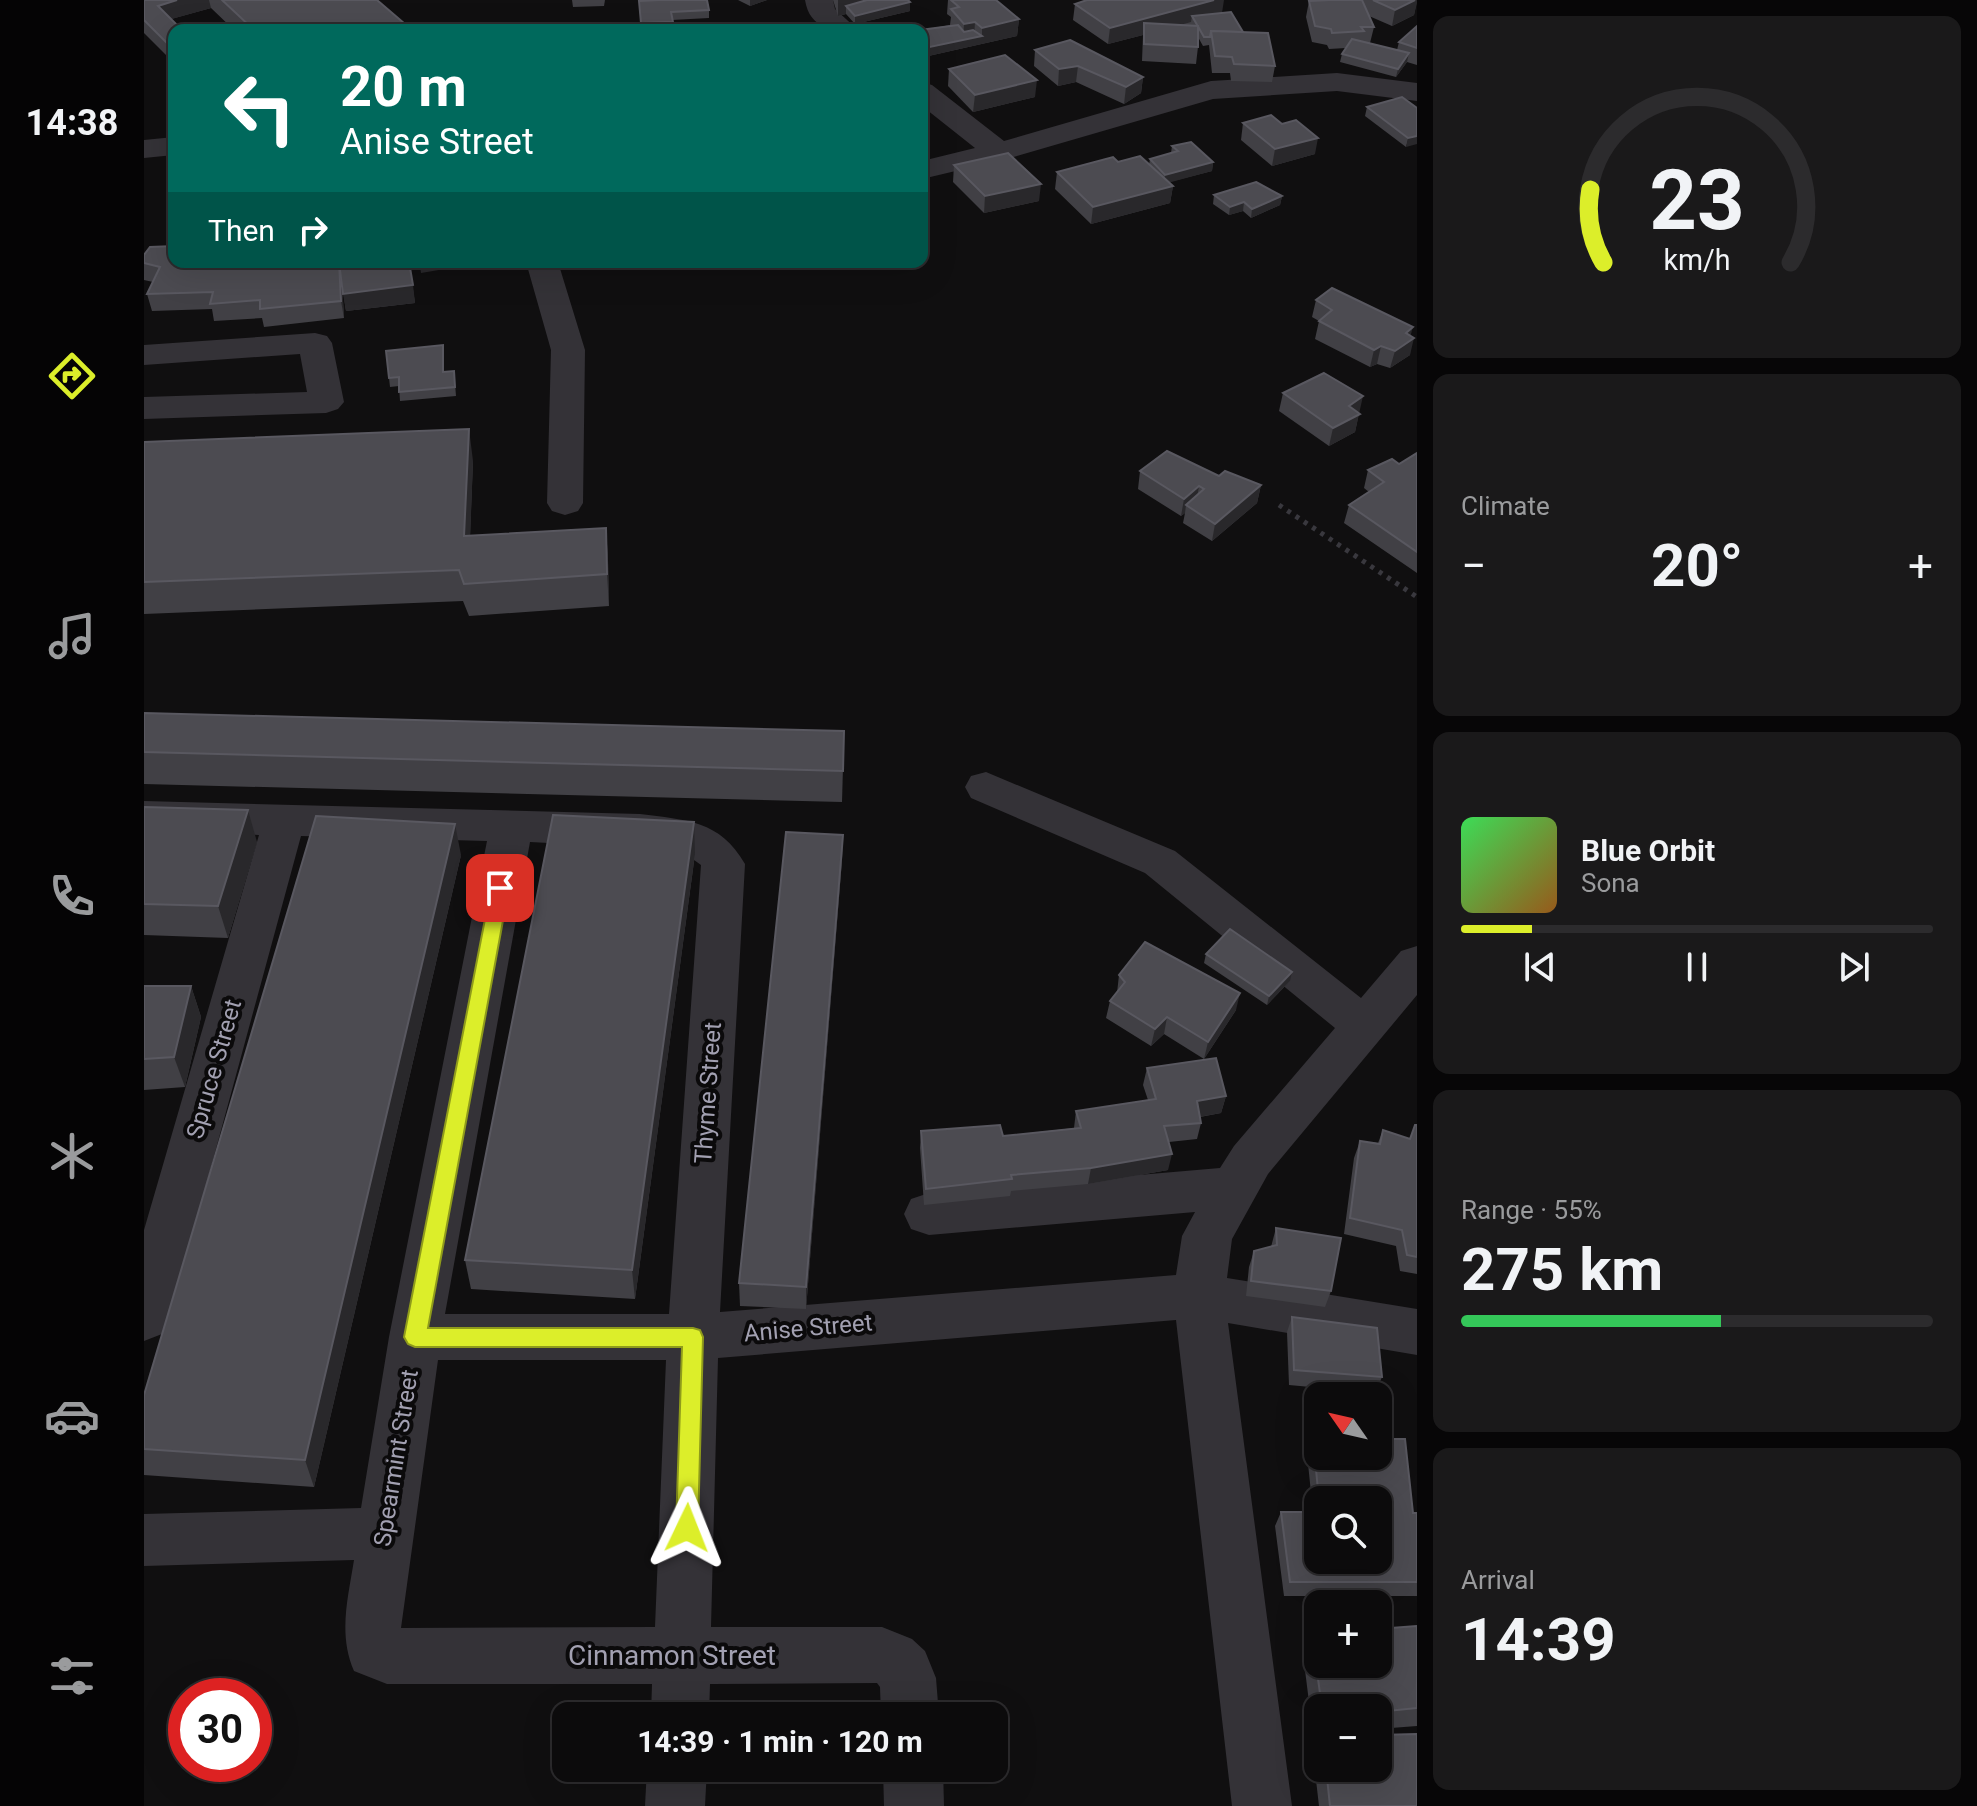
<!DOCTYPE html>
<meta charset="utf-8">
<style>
:root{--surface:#0c0b0c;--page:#1a191a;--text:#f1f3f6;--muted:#9a9b9d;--line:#2c2b2d;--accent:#dcee2a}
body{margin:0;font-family:Roboto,sans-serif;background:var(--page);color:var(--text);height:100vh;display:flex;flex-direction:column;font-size:30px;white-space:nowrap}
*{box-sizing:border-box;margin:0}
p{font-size:26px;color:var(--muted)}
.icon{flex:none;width:44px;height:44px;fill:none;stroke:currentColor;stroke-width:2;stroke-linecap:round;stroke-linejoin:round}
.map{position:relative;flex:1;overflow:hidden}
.sheet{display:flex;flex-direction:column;gap:16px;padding:16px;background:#070607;width:560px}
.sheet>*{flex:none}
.hud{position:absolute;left:24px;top:24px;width:760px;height:244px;border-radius:16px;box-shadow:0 8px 32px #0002,0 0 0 2px var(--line);background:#00695c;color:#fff;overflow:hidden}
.needle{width:52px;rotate:304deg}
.tools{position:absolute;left:1160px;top:1382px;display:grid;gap:16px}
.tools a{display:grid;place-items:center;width:88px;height:88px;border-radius:16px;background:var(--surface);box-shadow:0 8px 32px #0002,0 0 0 2px var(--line);font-size:40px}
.speed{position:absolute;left:24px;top:1678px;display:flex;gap:16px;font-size:40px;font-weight:700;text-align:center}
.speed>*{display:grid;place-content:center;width:104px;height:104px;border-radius:50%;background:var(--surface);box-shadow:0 8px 32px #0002,0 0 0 2px var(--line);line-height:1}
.speed .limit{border:12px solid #d22;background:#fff;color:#111}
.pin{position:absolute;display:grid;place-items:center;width:68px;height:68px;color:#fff;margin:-34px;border-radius:16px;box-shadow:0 4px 12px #0006}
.me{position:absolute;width:88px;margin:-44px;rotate:2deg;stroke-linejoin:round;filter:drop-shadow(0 0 6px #0008)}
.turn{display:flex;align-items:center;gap:28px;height:168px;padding:0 40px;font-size:36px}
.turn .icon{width:104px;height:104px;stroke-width:2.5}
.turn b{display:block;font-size:56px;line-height:68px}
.then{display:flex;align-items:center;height:76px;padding:0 40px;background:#0003;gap:16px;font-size:30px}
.big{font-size:60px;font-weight:700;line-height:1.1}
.sheet .tile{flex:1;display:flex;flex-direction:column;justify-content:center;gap:12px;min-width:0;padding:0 28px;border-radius:16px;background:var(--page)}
.sheet .dial{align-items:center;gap:0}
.dial svg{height:208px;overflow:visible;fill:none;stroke:var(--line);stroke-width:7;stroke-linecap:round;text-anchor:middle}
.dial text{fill:var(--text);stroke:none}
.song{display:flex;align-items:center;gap:24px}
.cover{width:96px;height:96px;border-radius:12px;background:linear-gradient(135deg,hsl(130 70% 55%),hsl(30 70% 35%))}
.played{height:8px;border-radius:4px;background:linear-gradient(90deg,var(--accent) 15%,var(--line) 15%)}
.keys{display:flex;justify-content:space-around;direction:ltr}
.heat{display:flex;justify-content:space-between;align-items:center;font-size:44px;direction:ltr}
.charge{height:12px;border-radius:6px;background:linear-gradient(90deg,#34c759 55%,var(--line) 0)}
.trip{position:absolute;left:408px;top:1702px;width:456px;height:80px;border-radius:16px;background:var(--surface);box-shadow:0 8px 32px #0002,0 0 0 2px var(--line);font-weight:700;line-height:80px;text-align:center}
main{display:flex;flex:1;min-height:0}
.tab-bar{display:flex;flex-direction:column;width:144px;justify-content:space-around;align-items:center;background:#050405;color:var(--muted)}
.tab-bar .icon{width:56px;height:56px}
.tab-bar .active{color:var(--accent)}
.tab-bar b{font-size:36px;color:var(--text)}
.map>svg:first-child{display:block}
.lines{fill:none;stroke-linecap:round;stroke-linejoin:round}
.path{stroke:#39383e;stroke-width:5;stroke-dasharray:4 6;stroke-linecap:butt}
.minor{fill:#343237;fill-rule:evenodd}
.wall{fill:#414045;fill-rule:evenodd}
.shaded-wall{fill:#29282b}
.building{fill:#4c4b51;stroke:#595860;stroke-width:2}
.route{fill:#dcee2a;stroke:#8f9b1b;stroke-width:2}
.labels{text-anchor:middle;stroke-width:8;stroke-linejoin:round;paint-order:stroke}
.street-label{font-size:24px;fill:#a2a0b1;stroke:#0b0a0b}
.near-street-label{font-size:28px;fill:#a2a0b1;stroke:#0b0a0b}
</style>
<main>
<nav class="tab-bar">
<b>14:38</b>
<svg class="icon active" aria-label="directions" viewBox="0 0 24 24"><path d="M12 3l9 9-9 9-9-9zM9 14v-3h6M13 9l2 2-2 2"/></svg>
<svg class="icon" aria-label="music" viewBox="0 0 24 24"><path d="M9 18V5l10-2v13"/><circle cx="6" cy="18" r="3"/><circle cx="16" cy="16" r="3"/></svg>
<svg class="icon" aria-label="phone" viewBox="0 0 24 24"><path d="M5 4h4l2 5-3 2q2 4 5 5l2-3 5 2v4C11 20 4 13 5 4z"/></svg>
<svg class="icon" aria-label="climate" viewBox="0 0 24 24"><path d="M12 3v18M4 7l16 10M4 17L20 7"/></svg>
<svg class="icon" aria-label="car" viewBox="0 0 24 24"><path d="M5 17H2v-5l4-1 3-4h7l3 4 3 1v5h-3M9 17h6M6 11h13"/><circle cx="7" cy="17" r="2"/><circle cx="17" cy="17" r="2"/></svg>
<svg class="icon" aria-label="filters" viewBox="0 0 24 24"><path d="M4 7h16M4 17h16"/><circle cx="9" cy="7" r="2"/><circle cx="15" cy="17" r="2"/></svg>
</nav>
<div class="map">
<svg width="1273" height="1806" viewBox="0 0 1273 1806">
<rect width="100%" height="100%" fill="#100f10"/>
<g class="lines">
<!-- path -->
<polyline class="path" points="1135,505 1273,597"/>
<!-- minor -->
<g class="minor">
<path d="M661,0h28l2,9 23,21c-25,0 -48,0 -53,-30z"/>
<polygon points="1193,73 1273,83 1273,101 1193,91 1069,99 866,158 778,179 778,161 831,148 778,106 778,82 788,85 860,141 1067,81"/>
<polygon points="30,137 30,155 0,158 0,140"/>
<polygon points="382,262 414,262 441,350 439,503 434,511 421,515 408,511 403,503 407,350"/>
<polygon points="171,333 183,336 188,343 200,402 194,409 182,413 0,419 0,397 163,392 156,354 0,365 0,345"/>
<path d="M842,772l189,79 186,147 40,-47 16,-5v49l-149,179 -36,65 -5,39 190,31v46l-189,-32 64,483h-60l-56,-486 -458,38 -7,269h171l30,12 13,12 11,27 3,38h-58l-1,-29 -3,-4 -167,1 -1,32h-58l1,-32h-265l-33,-13c-16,-37 -6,-73 0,-111l-210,6v-52l217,-6 28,-171 98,-496 -186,-5 -131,482 -8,16 -18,7v-111l115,-395 -115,-4v-30l496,13c46,6 80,6 105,50l-25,448 456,-37 6,-39 13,-24 -266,23 -18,-6 -7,-15 7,-15 18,-6 291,-25 14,-22 101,-118 -190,-155 -174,-75 -6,-11 6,-11zM386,842l134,7 19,3 18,13 -32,449h-224zM294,1360h228l-11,267 -254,1z"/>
<polygon points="503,1768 563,1768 561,1806 501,1806"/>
<polygon points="739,1768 799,1768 800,1806 740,1806"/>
</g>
</g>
<!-- wall -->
<g class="wall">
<polygon points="0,0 233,0 268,30 90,30 67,8 27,19 30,30 30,63 0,33"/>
<polygon points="428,0 461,0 460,6 429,7"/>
<polygon points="594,0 623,0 606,6"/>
<polygon points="689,0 764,0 766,11 711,24 702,14 694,16"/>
<polygon points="804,0 852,0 875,19 873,36 780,57 778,53 778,30 806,25 807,17 803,14"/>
<polygon points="1186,0 1273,0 1270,15 1248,26 1225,16 1230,27 1226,43 1253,50 1255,42 1273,26 1273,65 1263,62 1252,77 1196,62 1198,54 1202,48 1185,49 1183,45 1168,42 1162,17 1165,1"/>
<polygon points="495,1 565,10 565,18 528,20 529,30 497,30"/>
<polygon points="931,4 1078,13 1099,32 1131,66 1128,82 1087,81 1086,73 1068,73 1065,45 1059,46 1054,37 1054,47 1052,64 998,61 999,35 964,44 929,20"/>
<polygon points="891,50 999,77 997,93 980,104 932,82 914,86 890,66"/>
<polygon points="805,69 891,97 829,112 804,86"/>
<polygon points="1223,107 1273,108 1262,147 1221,116"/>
<polygon points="1099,123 1171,154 1128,166 1097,140"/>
<polygon points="1028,146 1069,162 1068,171 1025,182 1029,186 1026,203 947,224 911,189 913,172 974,162 1005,165 1006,159 1027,153"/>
<polygon points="810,165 895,201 840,213 809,182"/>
<polygon points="1070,195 1138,196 1136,205 1107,218 1099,211 1085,215 1069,204"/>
<polygon points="30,246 30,262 265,262 271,303 202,311 198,284 200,318 120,327 118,318 70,321 68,309 8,311 3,294 9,282 0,280 0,255 6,247"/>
<polygon points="1172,300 1267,336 1266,355 1246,368 1233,364 1226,367 1171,339 1175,321 1168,317"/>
<polygon points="299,345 300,372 310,371 312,396 256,401 255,386 246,387 245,378"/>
<polygon points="1139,393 1215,413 1211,432 1185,446 1135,411"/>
<polygon points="0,442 329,461 326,536 462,528 464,560 465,606 325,616 319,601 0,614"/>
<polygon points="1273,453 1273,573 1200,523 1205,505 1225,492 1220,488 1224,470 1255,464"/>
<polygon points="996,471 1075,476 1117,485 1113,503 1068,541 1039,523 1041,513 1037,516 994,489"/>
<polygon points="0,713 700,731 698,802 0,784"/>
<polygon points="0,807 113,842 84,938 0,935"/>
<polygon points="699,835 698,860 662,1309 596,1306 595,1283"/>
<polygon points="551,854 491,1299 327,1289 321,1260"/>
<polygon points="317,855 170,1487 0,1475 0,1395"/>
<polygon points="1062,954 1146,981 1123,1005 1060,963"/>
<polygon points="975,975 1092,1010 1060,1059 1020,1034 1007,1046 962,1018 966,1001 973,993"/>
<polygon points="0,986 47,986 57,1017 41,1087 0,1090"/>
<polygon points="1003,1068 1082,1096 1077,1113 1056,1117 1057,1123 1053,1139 1025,1142 1024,1170 944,1184 867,1191 866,1196 780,1205 776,1148 777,1131 859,1136 930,1128 932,1111 1004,1100 999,1085"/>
<polygon points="1273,1125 1273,1274 1256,1271 1252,1246 1200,1234 1210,1158 1216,1141 1234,1143 1239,1130 1265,1139"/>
<polygon points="1132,1228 1187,1291 1181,1307 1102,1296 1105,1267 1110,1251 1127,1247"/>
<polygon points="1148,1317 1238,1377 1231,1393 1145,1385 1143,1332"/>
<path d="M1169,1439l100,74h4v83h-133l-9,-70 6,-14h32l-6,-58zM1174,1500h60l-60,60z"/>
<polygon points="1273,1626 1273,1726 1234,1729 1234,1708 1174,1708 1174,1734 1169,1734 1159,1654 1168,1635"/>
<polygon points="1174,1745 1174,1768 1234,1768 1273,1806 1175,1806 1169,1754"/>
</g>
<!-- shaded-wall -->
<g class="shaded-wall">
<polygon points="33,0 65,0 67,8 17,22 14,6"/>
<polygon points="606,0 623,0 606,6"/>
<polygon points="694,0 755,0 702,6 702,14 694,16"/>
<polygon points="1070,0 1080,0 1078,13 1048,16 1047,22 1000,35 1000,23 999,35 964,44 966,28"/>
<polygon points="1271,0 1273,0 1273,3 1270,15 1248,26 1251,10"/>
<polygon points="766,2 766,11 711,24 711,16"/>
<polygon points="875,19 873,36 780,57 781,48 819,40 820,24 831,22 830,38 838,36 838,28"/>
<polygon points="1265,53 1263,62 1252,77 1254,69"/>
<polygon points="934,66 932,82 914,86 915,69"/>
<polygon points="999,77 997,93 980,104 982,87"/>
<polygon points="893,80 891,97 829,112 831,95"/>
<polygon points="1273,136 1273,144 1262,147 1264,138"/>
<polygon points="1174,138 1171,154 1128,166 1131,149"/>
<polygon points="1069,162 1068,171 1020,184 1021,175"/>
<polygon points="897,184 895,201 840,213 841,196"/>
<polygon points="1029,186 1026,203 947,224 949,207"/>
<polygon points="1138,196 1136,205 1107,218 1108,209"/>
<polygon points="1100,202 1099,211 1085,215 1086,207"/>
<polygon points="195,262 198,279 200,318 197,301"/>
<polygon points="291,262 342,262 277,273 276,265"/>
<polygon points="269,285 271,303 202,311 199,294"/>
<polygon points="1269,327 1265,341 1270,338 1266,355 1246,368 1251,351 1262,333"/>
<polygon points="1237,346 1233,364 1226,367 1230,350"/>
<polygon points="1219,396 1211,432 1185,446 1189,428 1205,406"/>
<polygon points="325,429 329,461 325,568 320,536"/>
<polygon points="1117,485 1113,503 1068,541 1071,524"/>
<polygon points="1055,486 1052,504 1042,505 1041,513 1037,516 1040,499"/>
<polygon points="462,528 464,560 465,606 463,574"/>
<polygon points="104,810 113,842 84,938 74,906"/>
<polygon points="550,822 551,854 491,1299 488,1270"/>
<polygon points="311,824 317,855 170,1487 161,1460"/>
<polygon points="699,835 698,860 662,1309 662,1287"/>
<polygon points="1148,972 1146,981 1123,1005 1125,996"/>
<polygon points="47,986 57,1017 41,1087 30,1057"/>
<polygon points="1096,993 1092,1010 1060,1059 1064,1042"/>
<polygon points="1023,1017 1020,1034 1007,1046 1011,1029"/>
<polygon points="1082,1096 1077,1113 1049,1118 1053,1101"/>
<polygon points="1028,1154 1024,1170 944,1184 947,1168"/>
</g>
<!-- building -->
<g class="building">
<polygon points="0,0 33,0 14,6 38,30 30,30 30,50 0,20"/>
<polygon points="78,0 233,0 268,30 110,30"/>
<polygon points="515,0 563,0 565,10 527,12 529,22 497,23 495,1"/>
<polygon points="723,0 764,0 766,2 711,16 702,6"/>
<polygon points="807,0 852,0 875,19 838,28 831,22 820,24 807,9 815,7"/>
<polygon points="943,0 1070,0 966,28 931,4"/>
<polygon points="1186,0 1218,0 1230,27 1217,27 1220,31 1188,33 1187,29 1171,26 1165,1"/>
<polygon points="1229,0 1271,0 1251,10"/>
<polygon points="1087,12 1099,32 1067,31 1066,37 1060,37 1048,16"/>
<polygon points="1000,23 1054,26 1054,47 1000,44"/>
<polygon points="814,25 820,32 829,30 838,36 781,48 778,44 778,30 776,30"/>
<polygon points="1273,26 1273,48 1255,42"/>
<polygon points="1067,31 1124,33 1131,66 1090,64 1088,57 1071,56"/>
<polygon points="1208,39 1265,53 1254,69 1198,54"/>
<polygon points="926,40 999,77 982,87 934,66 915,69 891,50"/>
<polygon points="861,55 893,80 831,95 805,69"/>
<polygon points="1258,97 1273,108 1273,136 1264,138 1223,107"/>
<polygon points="1127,115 1138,124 1152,120 1174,138 1131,149 1099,123"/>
<polygon points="1047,142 1069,162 1021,175 1006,159 1034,151 1028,146"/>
<polygon points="864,153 897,184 841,196 810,165"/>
<polygon points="996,156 1029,186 949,207 913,172 969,157 974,162"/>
<polygon points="1112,182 1138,196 1108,209 1100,202 1086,207 1070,195"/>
<polygon points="30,246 30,262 195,262 197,301 116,309 116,300 66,304 69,292 3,294 16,267 0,263 0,255 6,247"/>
<polygon points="195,262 265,262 269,285 199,294"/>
<polygon points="275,262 291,262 276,265"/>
<polygon points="1188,288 1269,327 1262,333 1270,338 1251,351 1237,346 1230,350 1175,321 1188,310 1172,300"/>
<polygon points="299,345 299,372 310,371 311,387 255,392 255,377 245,378 242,351"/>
<polygon points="1180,373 1219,396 1205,406 1216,414 1189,428 1139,393"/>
<polygon points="325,429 320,536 462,528 463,574 320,584 315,570 0,582 0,442"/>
<polygon points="1023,451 1075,476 1081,471 1117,485 1071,524 1042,505 1060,489 1055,486 1040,499 996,471"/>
<polygon points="1273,453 1273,552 1205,505 1240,482 1224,470 1248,459 1255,464"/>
<polygon points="0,713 700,731 699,771 0,752"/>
<polygon points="0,807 104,810 74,906 0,904"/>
<polygon points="409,815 550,822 488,1270 321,1260"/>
<polygon points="172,816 311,824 161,1460 0,1449 0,1395"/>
<polygon points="642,832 699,835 662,1287 595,1283"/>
<polygon points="1086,929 1148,972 1125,996 1062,954"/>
<polygon points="1001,942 1096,993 1064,1042 1023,1017 1011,1029 966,1001 981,982 975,975"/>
<polygon points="0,986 47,986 30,1057 0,1059"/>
<polygon points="1072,1058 1082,1096 1053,1101 1057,1123 1020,1126 1028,1154 947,1168 867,1175 868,1179 782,1189 777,1131 856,1125 859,1136 937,1128 932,1111 1012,1099 1003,1068"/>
<polygon points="1271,1125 1273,1125 1273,1257 1263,1255 1258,1230 1206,1218 1216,1141 1236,1144 1239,1130 1266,1139"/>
<polygon points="1132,1228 1197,1238 1187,1291 1107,1281 1110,1251 1133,1245"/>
<polygon points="1148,1317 1233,1328 1238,1377 1150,1370"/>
<polygon points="1169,1439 1174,1439 1174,1456 1234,1456 1234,1439 1261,1439 1269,1513 1273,1513 1273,1582 1146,1582 1137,1512 1174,1512 1174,1560 1234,1560 1234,1500 1175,1500"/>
<polygon points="1273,1626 1273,1708 1234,1712 1234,1708 1178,1708 1168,1635 1174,1634 1174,1664 1234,1664 1234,1629"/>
<polygon points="1273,1734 1273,1806 1186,1806 1182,1768 1234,1768 1234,1735"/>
</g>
<!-- route -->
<polygon class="route" points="356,881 365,888 284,1328 549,1328 556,1330 559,1337 554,1528 551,1536 543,1539 535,1536 532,1528 538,1347 271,1347 264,1344 260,1337 347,888"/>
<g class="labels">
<!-- street labels -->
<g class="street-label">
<text transform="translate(70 1069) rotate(-74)" y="8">Spruce Street</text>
<text transform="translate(564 1093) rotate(-86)" y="8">Thyme Street</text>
<text transform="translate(664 1328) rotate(-5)" y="8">Anise Street</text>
<text transform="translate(252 1458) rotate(-81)" y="8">Spearmint Street</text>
</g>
<!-- near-street labels -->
<g class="near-street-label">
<text x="528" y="1665">Cinnamon Street</text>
</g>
</g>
</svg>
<div class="tools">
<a><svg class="needle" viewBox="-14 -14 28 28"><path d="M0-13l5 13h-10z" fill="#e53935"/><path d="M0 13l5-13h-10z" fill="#9a9b9d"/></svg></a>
<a><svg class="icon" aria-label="search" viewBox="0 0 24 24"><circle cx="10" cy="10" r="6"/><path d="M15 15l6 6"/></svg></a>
<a>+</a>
<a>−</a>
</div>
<div class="speed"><div class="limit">30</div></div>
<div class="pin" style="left:356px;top:888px;background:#d93025"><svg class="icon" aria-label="arrive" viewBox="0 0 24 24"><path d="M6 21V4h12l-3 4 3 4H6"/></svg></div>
<svg class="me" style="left:543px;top:1528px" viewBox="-20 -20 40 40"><path d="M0-17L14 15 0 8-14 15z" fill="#dcee2a" stroke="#fff" stroke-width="4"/></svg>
<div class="trip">14:39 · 1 min · 120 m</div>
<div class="hud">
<div class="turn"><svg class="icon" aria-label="left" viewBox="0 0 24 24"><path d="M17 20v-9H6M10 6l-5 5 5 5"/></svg><div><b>20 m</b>Anise Street</div></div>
<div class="then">Then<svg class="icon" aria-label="right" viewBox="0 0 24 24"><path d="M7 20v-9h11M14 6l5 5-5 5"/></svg></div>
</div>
</div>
<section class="sheet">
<div class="tile dial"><svg viewBox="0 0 100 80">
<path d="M14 69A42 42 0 1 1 86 69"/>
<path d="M14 69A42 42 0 0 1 9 41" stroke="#dcee2a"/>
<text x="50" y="56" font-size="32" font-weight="700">23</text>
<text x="50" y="72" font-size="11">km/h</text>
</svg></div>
<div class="tile"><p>Climate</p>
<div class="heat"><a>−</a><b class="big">20°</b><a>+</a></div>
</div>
<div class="tile">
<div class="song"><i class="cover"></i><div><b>Blue Orbit</b><p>Sona</p></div></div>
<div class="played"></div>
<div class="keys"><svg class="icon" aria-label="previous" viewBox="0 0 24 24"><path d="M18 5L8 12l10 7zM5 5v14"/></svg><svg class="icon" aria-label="pause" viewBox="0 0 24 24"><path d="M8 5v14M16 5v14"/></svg><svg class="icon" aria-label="next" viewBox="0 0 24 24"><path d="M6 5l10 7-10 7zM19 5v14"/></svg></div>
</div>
<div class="tile"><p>Range · 55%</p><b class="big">275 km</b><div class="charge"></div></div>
<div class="tile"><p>Arrival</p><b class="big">14:39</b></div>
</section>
</main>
